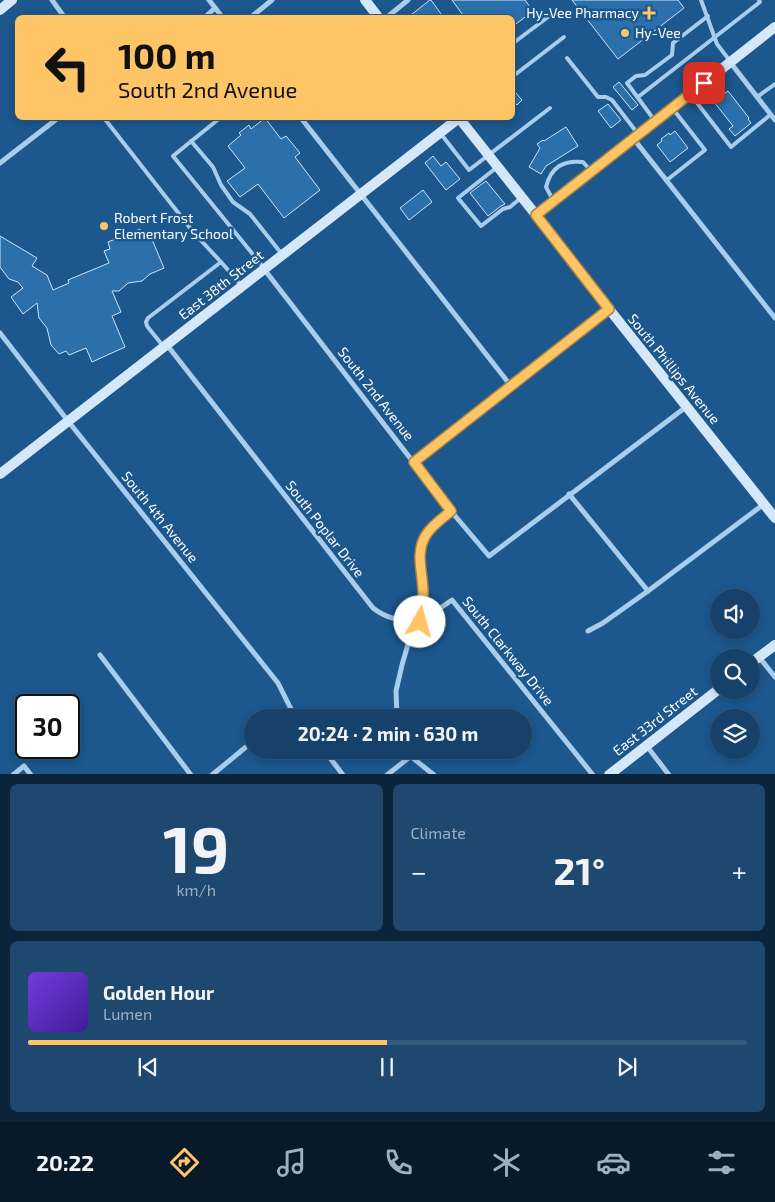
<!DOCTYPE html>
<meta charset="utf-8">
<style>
:root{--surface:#15416a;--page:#1e4870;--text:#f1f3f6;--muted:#9dafc1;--line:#345a7e;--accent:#fec566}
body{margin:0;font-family:"Exo 2",sans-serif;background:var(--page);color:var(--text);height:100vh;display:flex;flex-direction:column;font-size:19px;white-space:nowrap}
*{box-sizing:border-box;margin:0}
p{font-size:16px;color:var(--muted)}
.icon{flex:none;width:28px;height:28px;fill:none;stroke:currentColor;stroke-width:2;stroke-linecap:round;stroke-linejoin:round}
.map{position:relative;height:774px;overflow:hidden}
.side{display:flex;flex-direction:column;gap:10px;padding:10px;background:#0c243a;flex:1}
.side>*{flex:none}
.top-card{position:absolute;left:15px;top:15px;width:500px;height:105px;border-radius:8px;box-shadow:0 2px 8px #0003,0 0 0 1px var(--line);background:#fec566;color:#111;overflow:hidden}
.controls{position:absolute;left:710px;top:589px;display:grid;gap:10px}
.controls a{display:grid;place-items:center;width:50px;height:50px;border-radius:50%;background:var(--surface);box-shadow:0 2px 8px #0003,0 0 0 1px var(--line);font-size:25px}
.speed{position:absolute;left:15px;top:694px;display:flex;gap:10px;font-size:25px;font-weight:700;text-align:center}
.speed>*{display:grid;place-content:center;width:65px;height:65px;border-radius:50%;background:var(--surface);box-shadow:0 2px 8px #0003,0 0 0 1px var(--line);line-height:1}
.speed .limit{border:2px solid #111;border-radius:8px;background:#fff;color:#111}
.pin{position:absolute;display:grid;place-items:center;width:42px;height:42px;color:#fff;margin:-21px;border-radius:10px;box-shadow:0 2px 8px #0006}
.me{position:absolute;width:55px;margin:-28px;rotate:7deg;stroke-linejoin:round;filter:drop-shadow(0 0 4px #0008)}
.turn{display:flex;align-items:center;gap:18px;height:105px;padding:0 20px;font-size:22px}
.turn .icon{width:65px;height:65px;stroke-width:2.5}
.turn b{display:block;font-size:35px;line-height:42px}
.big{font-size:38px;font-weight:700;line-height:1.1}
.side .card{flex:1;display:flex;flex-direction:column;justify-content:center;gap:8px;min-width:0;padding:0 18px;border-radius:8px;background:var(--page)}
.side .dial{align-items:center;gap:0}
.dial b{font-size:65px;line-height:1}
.song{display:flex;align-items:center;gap:15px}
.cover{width:60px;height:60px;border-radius:8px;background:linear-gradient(135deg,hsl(260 70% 55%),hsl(260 70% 35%))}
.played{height:5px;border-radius:2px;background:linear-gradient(90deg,var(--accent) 50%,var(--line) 50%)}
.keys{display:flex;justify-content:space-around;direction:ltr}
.heat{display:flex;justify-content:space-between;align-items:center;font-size:28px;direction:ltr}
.side .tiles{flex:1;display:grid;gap:10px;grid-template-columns:1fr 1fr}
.card:last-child{grid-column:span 2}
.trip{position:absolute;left:244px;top:709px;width:288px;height:50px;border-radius:25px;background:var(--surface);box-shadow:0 2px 8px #0003,0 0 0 1px var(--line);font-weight:700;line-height:50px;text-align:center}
.menu{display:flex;height:80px;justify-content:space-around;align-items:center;background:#081a2a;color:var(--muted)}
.menu .icon{width:35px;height:35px}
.menu .selected{color:var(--accent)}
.menu b{font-size:22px;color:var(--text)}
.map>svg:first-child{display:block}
.building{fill:#2b6fab;stroke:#cee5f9}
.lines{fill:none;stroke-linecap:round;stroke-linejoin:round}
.lane{stroke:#a8cded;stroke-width:4}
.street{stroke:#a8cded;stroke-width:5}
.secondary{stroke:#d5e8fa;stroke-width:10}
.route-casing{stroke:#a58042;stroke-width:12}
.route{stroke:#fec566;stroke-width:9}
.poi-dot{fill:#fec566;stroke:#1c578d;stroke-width:2}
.labels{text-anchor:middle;stroke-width:5;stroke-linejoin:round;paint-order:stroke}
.poi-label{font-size:14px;fill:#fff;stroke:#1c578d;text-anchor:start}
.street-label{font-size:14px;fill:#fff;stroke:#1c578d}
</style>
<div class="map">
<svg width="775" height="775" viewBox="0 0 775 775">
<rect width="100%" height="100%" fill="#1c578d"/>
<!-- building -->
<g class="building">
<polygon points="431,0 444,18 407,18 430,0"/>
<polygon points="452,0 525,0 533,11 512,27 512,18 465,18"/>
<polygon points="572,0 678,0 684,8 618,59"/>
<polygon points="619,82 638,105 632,110 613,87"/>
<polygon points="728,91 749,118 748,119 751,123 735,136 729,129 733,126 714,102"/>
<polygon points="516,93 522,100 517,105 512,100 512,96"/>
<polygon points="608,104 621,120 611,128 598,111"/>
<polygon points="265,118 281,139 286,136 300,153 295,157 320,190 284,218 258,184 240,197 227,181 245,168 228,146 241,135 239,133 249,125 251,129"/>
<polygon points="566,127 578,146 546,166 541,174 529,167 540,148 537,144 543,140 544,141"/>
<polygon points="675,131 688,148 670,162 657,145 662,141 661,139 669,133 670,135"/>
<polygon points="433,156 441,166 446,162 460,179 446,190 425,163"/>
<polygon points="486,181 505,204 501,206 488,216 470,193"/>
<polygon points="423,190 432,202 409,220 400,208"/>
<polygon points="140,229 144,240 151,237 164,268 150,274 142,281 128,283 119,291 112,291 121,312 112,316 125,347 92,362 86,348 69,355 66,351 59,354 51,345 47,328 39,318 37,303 23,314 11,297 23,288 18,282 9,279 0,267 0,236 37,258 32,266 47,275 53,290 69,283 68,280 109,263 104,251 110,249 108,242"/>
</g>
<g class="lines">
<!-- lane -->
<g class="lane">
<polyline points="701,0 717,44 730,61"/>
<polyline points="512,44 548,17"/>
<polyline points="567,58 598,97 606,97 612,100 638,134"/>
<polyline points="512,77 564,37"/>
<polyline points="691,95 731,147 770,115"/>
<polyline points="638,97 760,2 759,0"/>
<polyline points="757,97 775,84"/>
<polyline points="104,118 194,233 221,262"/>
<polyline points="220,118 173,156 264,268"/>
<polyline points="655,121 627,83 636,76 645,75 672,55 673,43 708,16"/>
<polyline points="441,134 469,170 550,108"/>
<polyline points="191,141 213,167 221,185 233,202 250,214 281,253"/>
<polyline points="496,168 458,198 481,226 503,209 510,207 522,197"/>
<polyline points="667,180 705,150 673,109"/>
<path d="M553,200l-7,-13c5,-20 17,-27 37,-25l8,9"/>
<polyline points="163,346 147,326 146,322 148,318 221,262 242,286"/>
</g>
<!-- street -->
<g class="street">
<polyline points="52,0 65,18"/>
<polyline points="209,0 223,18"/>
<polyline points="204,18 215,8"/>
<polyline points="250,18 272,0"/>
<polyline points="386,18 408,0"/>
<polyline points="730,62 775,120"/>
<polyline points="301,118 511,386"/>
<polyline points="633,138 775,318"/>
<polyline points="0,163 58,118"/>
<polyline points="264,269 451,511 489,556 686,407"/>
<polyline points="0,333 68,421 278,683 292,711 297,718"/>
<path d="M167,345l206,263c15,12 29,12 47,14"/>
<polyline points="414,462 609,309"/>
<polyline points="569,494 648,591"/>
<polyline points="420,622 452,600 593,775"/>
<polyline points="588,631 603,623 648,591 764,504"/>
<polyline points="100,655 191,775"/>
<polyline points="759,657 775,677"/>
<polyline points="284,718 292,711"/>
<polyline points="397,718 396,691 402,665 409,641 420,622 423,594 420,566 420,550 426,535 431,528 451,511"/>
<polyline points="646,745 669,775"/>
<polyline points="324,750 343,775"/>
<polyline points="409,750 414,759 434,775"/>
<polyline points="13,775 24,766 31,775"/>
<polyline points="212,775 252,742"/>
<polyline points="387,775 411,756"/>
</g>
<!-- secondary -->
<g class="secondary">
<polyline points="365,0 379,18"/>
<polyline points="0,10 12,0"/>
<polyline points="459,118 536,215 609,309 775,518"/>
<polyline points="536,215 775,27"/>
<polyline points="0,474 459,118"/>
<polyline points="751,663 775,645"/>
<polyline points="609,775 719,689"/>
</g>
</g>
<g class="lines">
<!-- route casing -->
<g class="route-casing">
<path id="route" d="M420,622c1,-8 3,-18 3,-26 1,-21 -9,-42 3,-61 6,-10 17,-17 25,-24l-37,-49 195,-153 -73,-94 168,-132"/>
</g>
<!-- route -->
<use href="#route" class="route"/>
</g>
<!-- markers -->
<g class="poi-dot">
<path d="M646.5 5.5h5v5h5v5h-5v5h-5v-5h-5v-5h5z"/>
<circle cx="625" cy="33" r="5"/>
<circle cx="104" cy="226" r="5"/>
</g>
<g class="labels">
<!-- poi labels -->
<g class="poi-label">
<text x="639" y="18" text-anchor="end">Hy-Vee Pharmacy</text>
<text x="635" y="38">Hy-Vee</text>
<text x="114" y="223">Robert Frost<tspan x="114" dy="16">Elementary School</tspan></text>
</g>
<!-- street labels -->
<g class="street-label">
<text transform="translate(221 285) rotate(-38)" y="5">East 38th Street</text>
<text transform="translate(674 369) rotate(51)" y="5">South Phillips Avenue</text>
<text transform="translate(376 394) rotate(52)" y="5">South 2nd Avenue</text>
<text transform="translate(160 517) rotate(51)" y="5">South 4th Avenue</text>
<text transform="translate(325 529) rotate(52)" y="5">South Poplar Drive</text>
<text transform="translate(508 651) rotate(51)" y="5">South Clarkway Drive</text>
<text transform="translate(655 721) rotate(-38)" y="5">East 33rd Street</text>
</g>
</g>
</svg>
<div class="controls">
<a><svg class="icon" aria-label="sound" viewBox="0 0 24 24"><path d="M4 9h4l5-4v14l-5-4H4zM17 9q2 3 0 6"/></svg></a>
<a><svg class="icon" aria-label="search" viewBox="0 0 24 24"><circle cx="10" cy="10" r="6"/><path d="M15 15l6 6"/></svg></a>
<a><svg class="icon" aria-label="layers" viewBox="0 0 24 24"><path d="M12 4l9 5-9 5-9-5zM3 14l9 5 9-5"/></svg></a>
</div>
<div class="speed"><div class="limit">30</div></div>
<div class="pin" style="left:704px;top:83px;background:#d93025"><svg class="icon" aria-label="arrive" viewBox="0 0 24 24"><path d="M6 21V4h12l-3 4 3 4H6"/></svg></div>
<svg class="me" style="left:420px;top:622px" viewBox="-20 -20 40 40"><circle r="19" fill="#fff"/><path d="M0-13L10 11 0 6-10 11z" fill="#fec566"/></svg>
<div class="trip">20:24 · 2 min · 630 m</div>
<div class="top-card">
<div class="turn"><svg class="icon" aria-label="left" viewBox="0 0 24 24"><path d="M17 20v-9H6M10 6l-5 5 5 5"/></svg><div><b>100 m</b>South 2nd Avenue</div></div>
</div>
</div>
<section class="side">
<div class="tiles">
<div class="card dial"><b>19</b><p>km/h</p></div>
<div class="card"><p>Climate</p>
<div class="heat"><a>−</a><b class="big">21°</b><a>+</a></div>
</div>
<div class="card">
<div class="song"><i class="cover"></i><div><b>Golden Hour</b><p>Lumen</p></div></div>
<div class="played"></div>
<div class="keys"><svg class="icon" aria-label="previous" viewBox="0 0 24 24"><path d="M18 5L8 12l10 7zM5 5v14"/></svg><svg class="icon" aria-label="pause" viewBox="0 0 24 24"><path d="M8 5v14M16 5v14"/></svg><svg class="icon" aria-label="next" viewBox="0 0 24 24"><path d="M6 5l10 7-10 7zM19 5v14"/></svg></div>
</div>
</div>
</section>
<nav class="menu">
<b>20:22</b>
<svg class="icon selected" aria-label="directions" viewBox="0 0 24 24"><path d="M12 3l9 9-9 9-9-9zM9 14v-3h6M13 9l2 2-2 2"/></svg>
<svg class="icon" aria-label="music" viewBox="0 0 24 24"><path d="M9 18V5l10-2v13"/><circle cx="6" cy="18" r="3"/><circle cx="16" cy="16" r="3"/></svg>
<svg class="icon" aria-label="phone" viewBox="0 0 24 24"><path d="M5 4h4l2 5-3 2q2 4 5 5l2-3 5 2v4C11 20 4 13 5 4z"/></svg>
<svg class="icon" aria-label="climate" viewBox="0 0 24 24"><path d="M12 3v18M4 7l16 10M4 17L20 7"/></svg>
<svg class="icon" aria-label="car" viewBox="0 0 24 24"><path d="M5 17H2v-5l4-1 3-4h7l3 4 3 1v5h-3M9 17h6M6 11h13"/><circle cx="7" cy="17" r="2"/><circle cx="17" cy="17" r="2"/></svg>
<svg class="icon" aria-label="filters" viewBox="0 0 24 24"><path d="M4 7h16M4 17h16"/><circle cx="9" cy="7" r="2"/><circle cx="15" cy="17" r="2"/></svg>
</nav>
